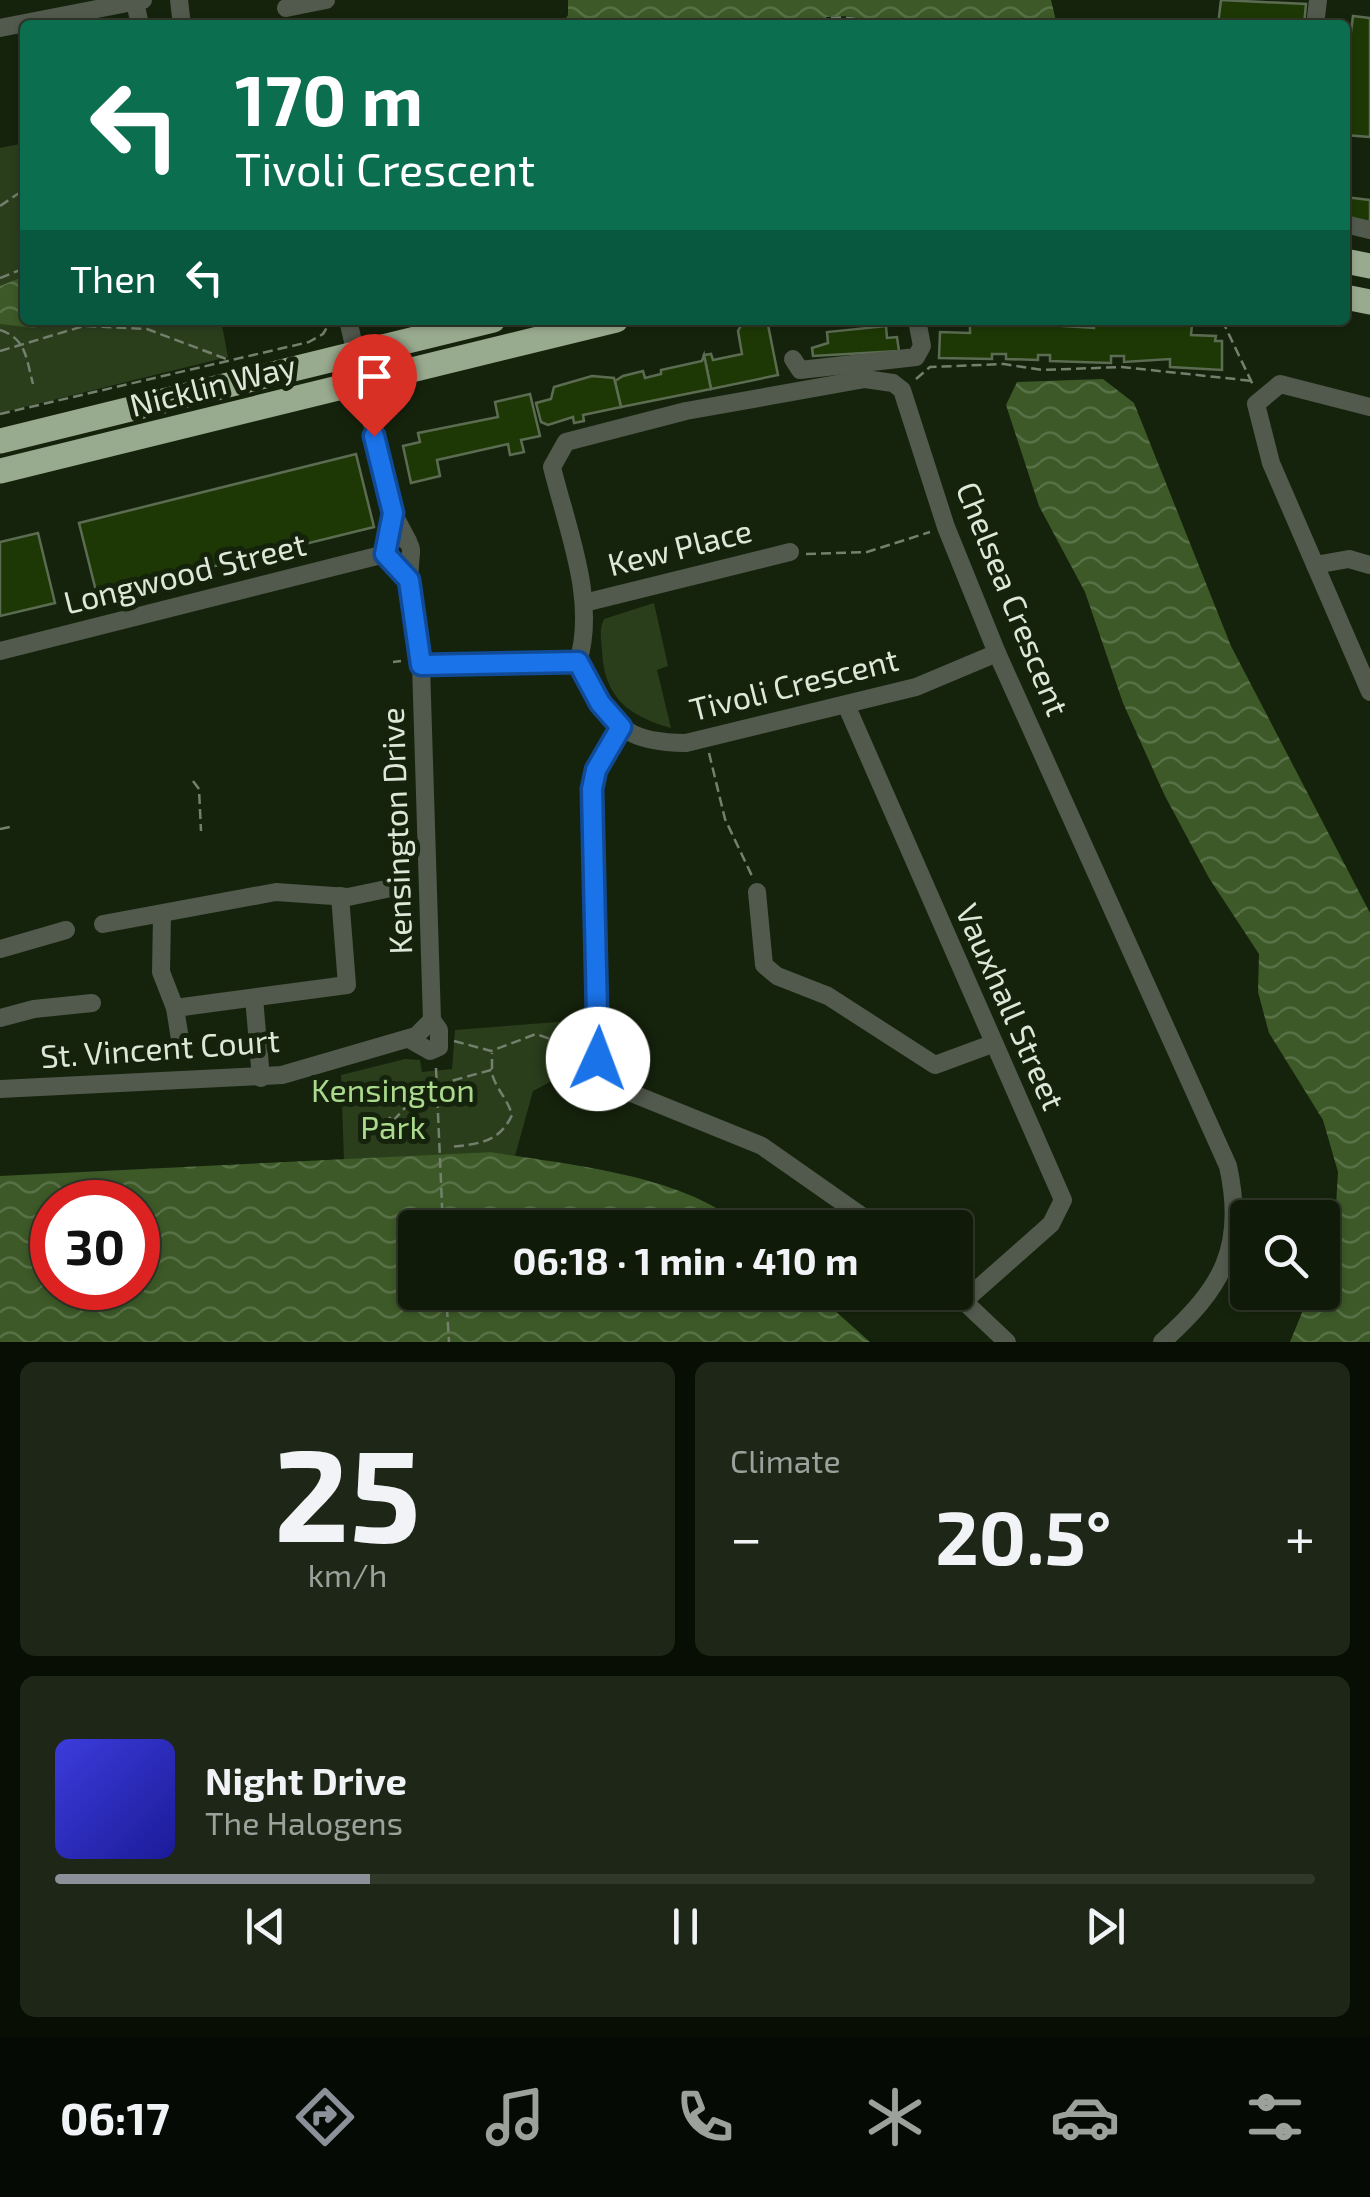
<!DOCTYPE html>
<meta charset="utf-8">
<style>
:root{--surface:#101a09;--page:#1e2717;--text:#f1f3f6;--muted:#9ca19c;--line:#30382a;--accent:#8c9099}
body{margin:0;font-family:"Exo 2",sans-serif;background:var(--page);color:var(--text);height:100vh;display:flex;flex-direction:column;font-size:38px;white-space:nowrap}
*{box-sizing:border-box;margin:0}
p{font-size:32px;color:var(--muted)}
.icon{flex:none;width:55px;height:55px;fill:none;stroke:currentColor;stroke-width:2;stroke-linecap:round;stroke-linejoin:round}
.map{position:relative;height:1342px;overflow:hidden}
.side{display:flex;flex-direction:column;gap:20px;padding:20px;background:#090e05;flex:1}
.side>*{flex:none}
.hud{position:absolute;left:20px;top:20px;width:1330px;height:305px;border-radius:10px;box-shadow:0 2px 8px #0004,0 0 0 2px var(--line);background:#0b6e4f;color:#fff;overflow:hidden}
.buttons{position:absolute;left:1230px;top:1200px;display:grid;gap:20px}
.buttons a{display:grid;place-items:center;width:110px;height:110px;border-radius:10px;background:var(--surface);box-shadow:0 2px 8px #0004,0 0 0 2px var(--line);font-size:50px}
.speed{position:absolute;left:30px;top:1180px;display:flex;gap:20px;font-size:50px;font-weight:700;text-align:center}
.speed>*{display:grid;place-content:center;width:130px;height:130px;border-radius:50%;background:var(--surface);box-shadow:0 2px 8px #0004,0 0 0 2px var(--line);line-height:1}
.speed .limit{border:15px solid #d22;background:#fff;color:#111}
.pin{position:absolute;display:grid;place-items:center;width:85px;height:85px;color:#fff;margin:-102px -42px;border-radius:50% 50% 50% 0;rotate:-45deg;box-shadow:0 0 10px #0007}
.pin .icon{rotate:45deg}
.me{position:absolute;width:110px;margin:-55px;rotate:2deg;stroke-linejoin:round;filter:drop-shadow(0 0 8px #0008)}
.turn{display:flex;align-items:center;gap:35px;height:210px;padding:0 50px;font-size:45px}
.turn .icon{width:130px;height:130px;stroke-width:2.5}
.turn b{display:block;font-size:70px;line-height:85px}
.then{display:flex;align-items:center;height:95px;padding:0 50px;background:#0003;gap:20px;font-size:38px}
.big{font-size:75px;font-weight:700;line-height:1.1}
.side .widget{flex:1;display:flex;flex-direction:column;justify-content:center;gap:15px;min-width:0;padding:0 35px;border-radius:15px;background:var(--page)}
.side .dial{align-items:center;gap:0}
.dial b{font-size:130px;line-height:1}
.song{display:flex;align-items:center;gap:30px}
.cover{width:120px;height:120px;border-radius:15px;background:linear-gradient(135deg,hsl(240 70% 55%),hsl(240 70% 35%))}
.played{height:10px;border-radius:5px;background:linear-gradient(90deg,var(--accent) 25%,var(--line) 25%)}
.keys{display:flex;justify-content:space-around;direction:ltr}
.heat{display:flex;justify-content:space-between;align-items:center;font-size:55px;direction:ltr}
.side .tiles{flex:1;display:grid;gap:20px;grid-template-columns:1fr 1fr}
.widget:last-child{grid-column:span 2}
.trip{position:absolute;left:398px;top:1210px;width:575px;height:100px;border-radius:10px;background:var(--surface);box-shadow:0 2px 8px #0004,0 0 0 2px var(--line);font-weight:700;line-height:100px;text-align:center}
.tabs{display:flex;height:160px;justify-content:space-around;align-items:center;background:#060a04;color:var(--muted)}
.tabs .icon{width:70px;height:70px}
.tabs .current{color:var(--accent)}
.tabs b{font-size:45px;color:var(--text)}
.map>svg:first-child{display:block}
.park{fill:#2a3e1c}
.water{fill:url(#water-waves);fill-rule:evenodd}
.building{fill:#1d3804;stroke:#5c6c52;stroke-width:2.5}
.lines{fill:none;stroke-linecap:round;stroke-linejoin:round}
.path{stroke:#74806d;stroke-width:2.5;stroke-dasharray:10 5;stroke-linecap:butt}
.minor{stroke:#52594d;stroke-width:18}
.highway{stroke:#99ab8e;stroke-width:25}
.route-casing{stroke:#114b97;stroke-width:25}
.route{stroke:#1a73e8;stroke-width:18}
.labels{text-anchor:middle;stroke-width:10;stroke-linejoin:round;paint-order:stroke}
.street-label{font-size:32px;fill:#dee7d8;stroke:#15230c}
.park-label{font-size:32px;fill:#abd98d;stroke:#15230c}
</style>
<div class="map">
<svg width="1370" height="1342" viewBox="0 0 1370 1342">
<defs>
<pattern id="water-waves" width="16" height="10" patternUnits="userSpaceOnUse" patternTransform="scale(2.5)"><rect width="16" height="10" fill="#3c5927"/><path d="M0 5q4-4 8 0t8 0" fill="none" stroke="#587146"/></pattern>
</defs>
<rect width="100%" height="100%" fill="#15230c"/>
<!-- park -->
<g class="park">
<polygon points="25,143 25,320 221,320 228,357 0,413 0,148"/>
<path d="M654,603l14,63 -11,4 14,58c-42,-12 -67,-30 -69,-77 -1,-12 -3,-22 2,-32z"/>
<polygon points="583,1020 569,1072 533,1091 515,1156 491,1152 344,1160 341,1075 405,1059 420,1060 422,1072 452,1069 455,1030"/>
</g>
<!-- water -->
<g class="water">
<path d="M568,0h483l6,25h-180c-23,-13 -56,-10 -79,0h-236l6,-10z"/>
<polygon points="25,276 25,320 56,320 34,328 0,324 0,286"/>
<polygon points="1103,379 1134,403 1231,646 1370,913 1370,1342 1290,1342 1310,1293 1322,1292 1323,1261 1335,1223 1338,1172 1323,1120 1269,1033 1258,992 1259,954 1209,878 1165,796 1123,703 1085,592 1039,506 1006,405 1017,382"/>
<path d="M491,1152c77,13 192,22 252,75l-328,1v64l400,1 55,49h-870v-166zM138,1202v86h-86v-86z"/>
</g>
<!-- building -->
<g class="building">
<polygon points="1221,0 1306,4 1304,25 1218,25"/>
<polygon points="1353,16 1370,18 1370,137 1345,135 1345,79"/>
<polygon points="1345,197 1370,200 1370,225 1345,222"/>
<polygon points="744,320 767,320 778,375 711,389 704,355 711,354 713,360 742,354 738,331"/>
<polygon points="970,320 1094,328 1094,320 1182,320 1192,325 1191,335 1216,336 1215,341 1222,341 1222,370 1170,367 1170,359 1124,362 1124,356 1111,356 1111,363 1050,361 1050,355 1038,355 1038,360 1006,359 1006,354 992,354 992,359 939,358 940,332 970,333"/>
<polygon points="886,326 887,338 897,337 899,351 813,356 812,348 828,343 827,332"/>
<polygon points="704,355 711,389 621,407 615,381 623,376 643,371 645,378 661,374 661,370 702,361"/>
<polygon points="592,376 614,378 621,407 583,415 584,421 574,423 573,417 548,425 541,422 536,403 551,399 554,387"/>
<polygon points="530,394 540,436 521,440 524,452 510,455 508,444 437,460 440,476 411,483 403,446 420,442 418,433 498,417 495,402"/>
<polygon points="356,454 374,527 97,595 79,523"/>
<polygon points="38,533 55,603 0,616 0,542"/>
</g>
<g class="lines">
<!-- path -->
<g class="path">
<path d="M802,25c21,-9 51,-11 71,0"/>
<polyline points="0,206 25,189"/>
<polyline points="0,278 25,268"/>
<polyline points="369,320 392,320"/>
<polyline points="1222,320 1254,387"/>
<path d="M0,330c27,9 26,29 33,54"/>
<polyline points="0,351 84,326 147,329 229,360"/>
<polyline points="916,379 930,367 1004,364 1042,370 1122,367 1253,381"/>
<polyline points="0,414 309,342 323,334 330,322"/>
<polyline points="806,554 867,552 930,532"/>
<polyline points="393,662 401,661"/>
<polyline points="709,753 725,819 752,876"/>
<polyline points="193,781 199,789 201,831"/>
<polyline points="0,829 14,826"/>
<polyline points="454,1041 491,1051 536,1034 582,1050"/>
<polyline points="436,1068 443,1228"/>
<polyline points="492,1069 492,1053"/>
<polyline points="389,1117 396,1125"/>
<path d="M393,1121l29,-32 69,-19c4,19 16,27 21,45 -13,28 -34,29 -63,32"/>
<polyline points="446,1292 449,1342"/>
</g>
<!-- minor -->
<g class="minor">
<polyline points="179,0 181,17"/>
<polyline points="135,2 140,25"/>
<polyline points="286,8 326,0"/>
<polyline points="1315,25 1318,0"/>
<polyline points="0,28 143,0"/>
<polyline points="1345,224 1370,230"/>
<polyline points="348,320 393,513 408,541"/>
<polyline points="793,359 800,370 916,357 922,346 917,320"/>
<polyline points="1370,407 1280,384 1256,404 1271,463 1370,692"/>
<circle cx="398" cy="551" r="13"/>
<polyline points="411,551 409,580 421,665 432,1020"/>
<polyline points="1315,565 1349,559 1370,565"/>
<polyline points="584,603 790,552"/>
<polyline points="0,651 385,554"/>
<path d="M578,662c19,-62 -11,-133 -26,-195l14,-25 120,-31 179,-32 28,4 9,7 44,137 51,126 231,513c18,82 -6,122 -66,176"/>
<path d="M578,662c39,52 29,80 108,81l230,-56 81,-34"/>
<polyline points="421,665 578,662"/>
<polyline points="847,707 1063,1200 1051,1224 964,1301"/>
<polyline points="621,727 596,770 592,789 600,1028 597,1072 609,1084 762,1146 879,1228"/>
<polyline points="757,892 764,965 777,976 828,996 935,1065 992,1044"/>
<polyline points="162,915 161,972 175,1008 180,1039"/>
<polyline points="103,924 276,892 348,897 391,888"/>
<polyline points="0,949 66,930"/>
<polyline points="254,998 261,1078"/>
<polyline points="175,1008 347,985 340,896"/>
<polyline points="0,1018 34,1009 92,1003"/>
<polyline points="409,1039 430,1051 439,1047 439,1030 432,1020"/>
<polyline points="0,1089 282,1075 416,1036 432,1020"/>
<polyline points="954,1292 1007,1342"/>
</g>
<!-- highway -->
<g class="highway">
<polyline points="1345,261 1370,266"/>
<polyline points="1345,297 1370,302"/>
<polyline points="0,441 493,320"/>
<polyline points="0,471 616,320"/>
</g>
</g>
<g class="lines">
<!-- route casing -->
<g class="route-casing">
<polyline id="route" points="374,436 393,513 385,554 409,580 421,665 578,662 600,703 621,727 596,770 592,789 598,1059"/>
</g>
<!-- route -->
<use href="#route" class="route"/>
</g>
<g class="labels">
<!-- street labels -->
<g class="street-label">
<text transform="translate(213 386) rotate(-14)" y="11">Nicklin Way</text>
<text transform="translate(680 548) rotate(-14)" y="11">Kew Place</text>
<text transform="translate(185 574) rotate(-14)" y="11">Longwood Street</text>
<text transform="translate(1012 599) rotate(68)" y="11">Chelsea Crescent</text>
<text transform="translate(794 685) rotate(-14)" y="11">Tivoli Crescent</text>
<text transform="translate(397 831) rotate(-92)" y="11">Kensington Drive</text>
<text transform="translate(1010 1007) rotate(66)" y="11">Vauxhall Street</text>
<text transform="translate(160 1049) rotate(-4)" y="11">St. Vincent Court</text>
</g>
<!-- park labels -->
<g class="park-label">
<text x="393" y="1102">Kensington<tspan x="393" dy="37">Park</tspan></text>
</g>
</g>
</svg>
<div class="buttons">
<a><svg class="icon" aria-label="search" viewBox="0 0 24 24"><circle cx="10" cy="10" r="6"/><path d="M15 15l6 6"/></svg></a>
</div>
<div class="speed"><div class="limit">30</div></div>
<div class="pin" style="left:374px;top:436px;background:#d93025"><svg class="icon" aria-label="arrive" viewBox="0 0 24 24"><path d="M6 21V4h12l-3 4 3 4H6"/></svg></div>
<svg class="me" style="left:598px;top:1059px" viewBox="-20 -20 40 40"><circle r="19" fill="#fff"/><path d="M0-13L10 11 0 6-10 11z" fill="#1a73e8"/></svg>
<div class="trip">06:18 · 1 min · 410 m</div>
<div class="hud">
<div class="turn"><svg class="icon" aria-label="left" viewBox="0 0 24 24"><path d="M17 20v-9H6M10 6l-5 5 5 5"/></svg><div><b>170 m</b>Tivoli Crescent</div></div>
<div class="then">Then<svg class="icon" aria-label="left" viewBox="0 0 24 24"><path d="M17 20v-9H6M10 6l-5 5 5 5"/></svg></div>
</div>
</div>
<section class="side">
<div class="tiles">
<div class="widget dial"><b>25</b><p>km/h</p></div>
<div class="widget"><p>Climate</p>
<div class="heat"><a>−</a><b class="big">20.5°</b><a>+</a></div>
</div>
<div class="widget">
<div class="song"><i class="cover"></i><div><b>Night Drive</b><p>The Halogens</p></div></div>
<div class="played"></div>
<div class="keys"><svg class="icon" aria-label="previous" viewBox="0 0 24 24"><path d="M18 5L8 12l10 7zM5 5v14"/></svg><svg class="icon" aria-label="pause" viewBox="0 0 24 24"><path d="M8 5v14M16 5v14"/></svg><svg class="icon" aria-label="next" viewBox="0 0 24 24"><path d="M6 5l10 7-10 7zM19 5v14"/></svg></div>
</div>
</div>
</section>
<nav class="tabs">
<b>06:17</b>
<svg class="icon current" aria-label="directions" viewBox="0 0 24 24"><path d="M12 3l9 9-9 9-9-9zM9 14v-3h6M13 9l2 2-2 2"/></svg>
<svg class="icon" aria-label="music" viewBox="0 0 24 24"><path d="M9 18V5l10-2v13"/><circle cx="6" cy="18" r="3"/><circle cx="16" cy="16" r="3"/></svg>
<svg class="icon" aria-label="phone" viewBox="0 0 24 24"><path d="M5 4h4l2 5-3 2q2 4 5 5l2-3 5 2v4C11 20 4 13 5 4z"/></svg>
<svg class="icon" aria-label="climate" viewBox="0 0 24 24"><path d="M12 3v18M4 7l16 10M4 17L20 7"/></svg>
<svg class="icon" aria-label="car" viewBox="0 0 24 24"><path d="M5 17H2v-5l4-1 3-4h7l3 4 3 1v5h-3M9 17h6M6 11h13"/><circle cx="7" cy="17" r="2"/><circle cx="17" cy="17" r="2"/></svg>
<svg class="icon" aria-label="filters" viewBox="0 0 24 24"><path d="M4 7h16M4 17h16"/><circle cx="9" cy="7" r="2"/><circle cx="15" cy="17" r="2"/></svg>
</nav>
